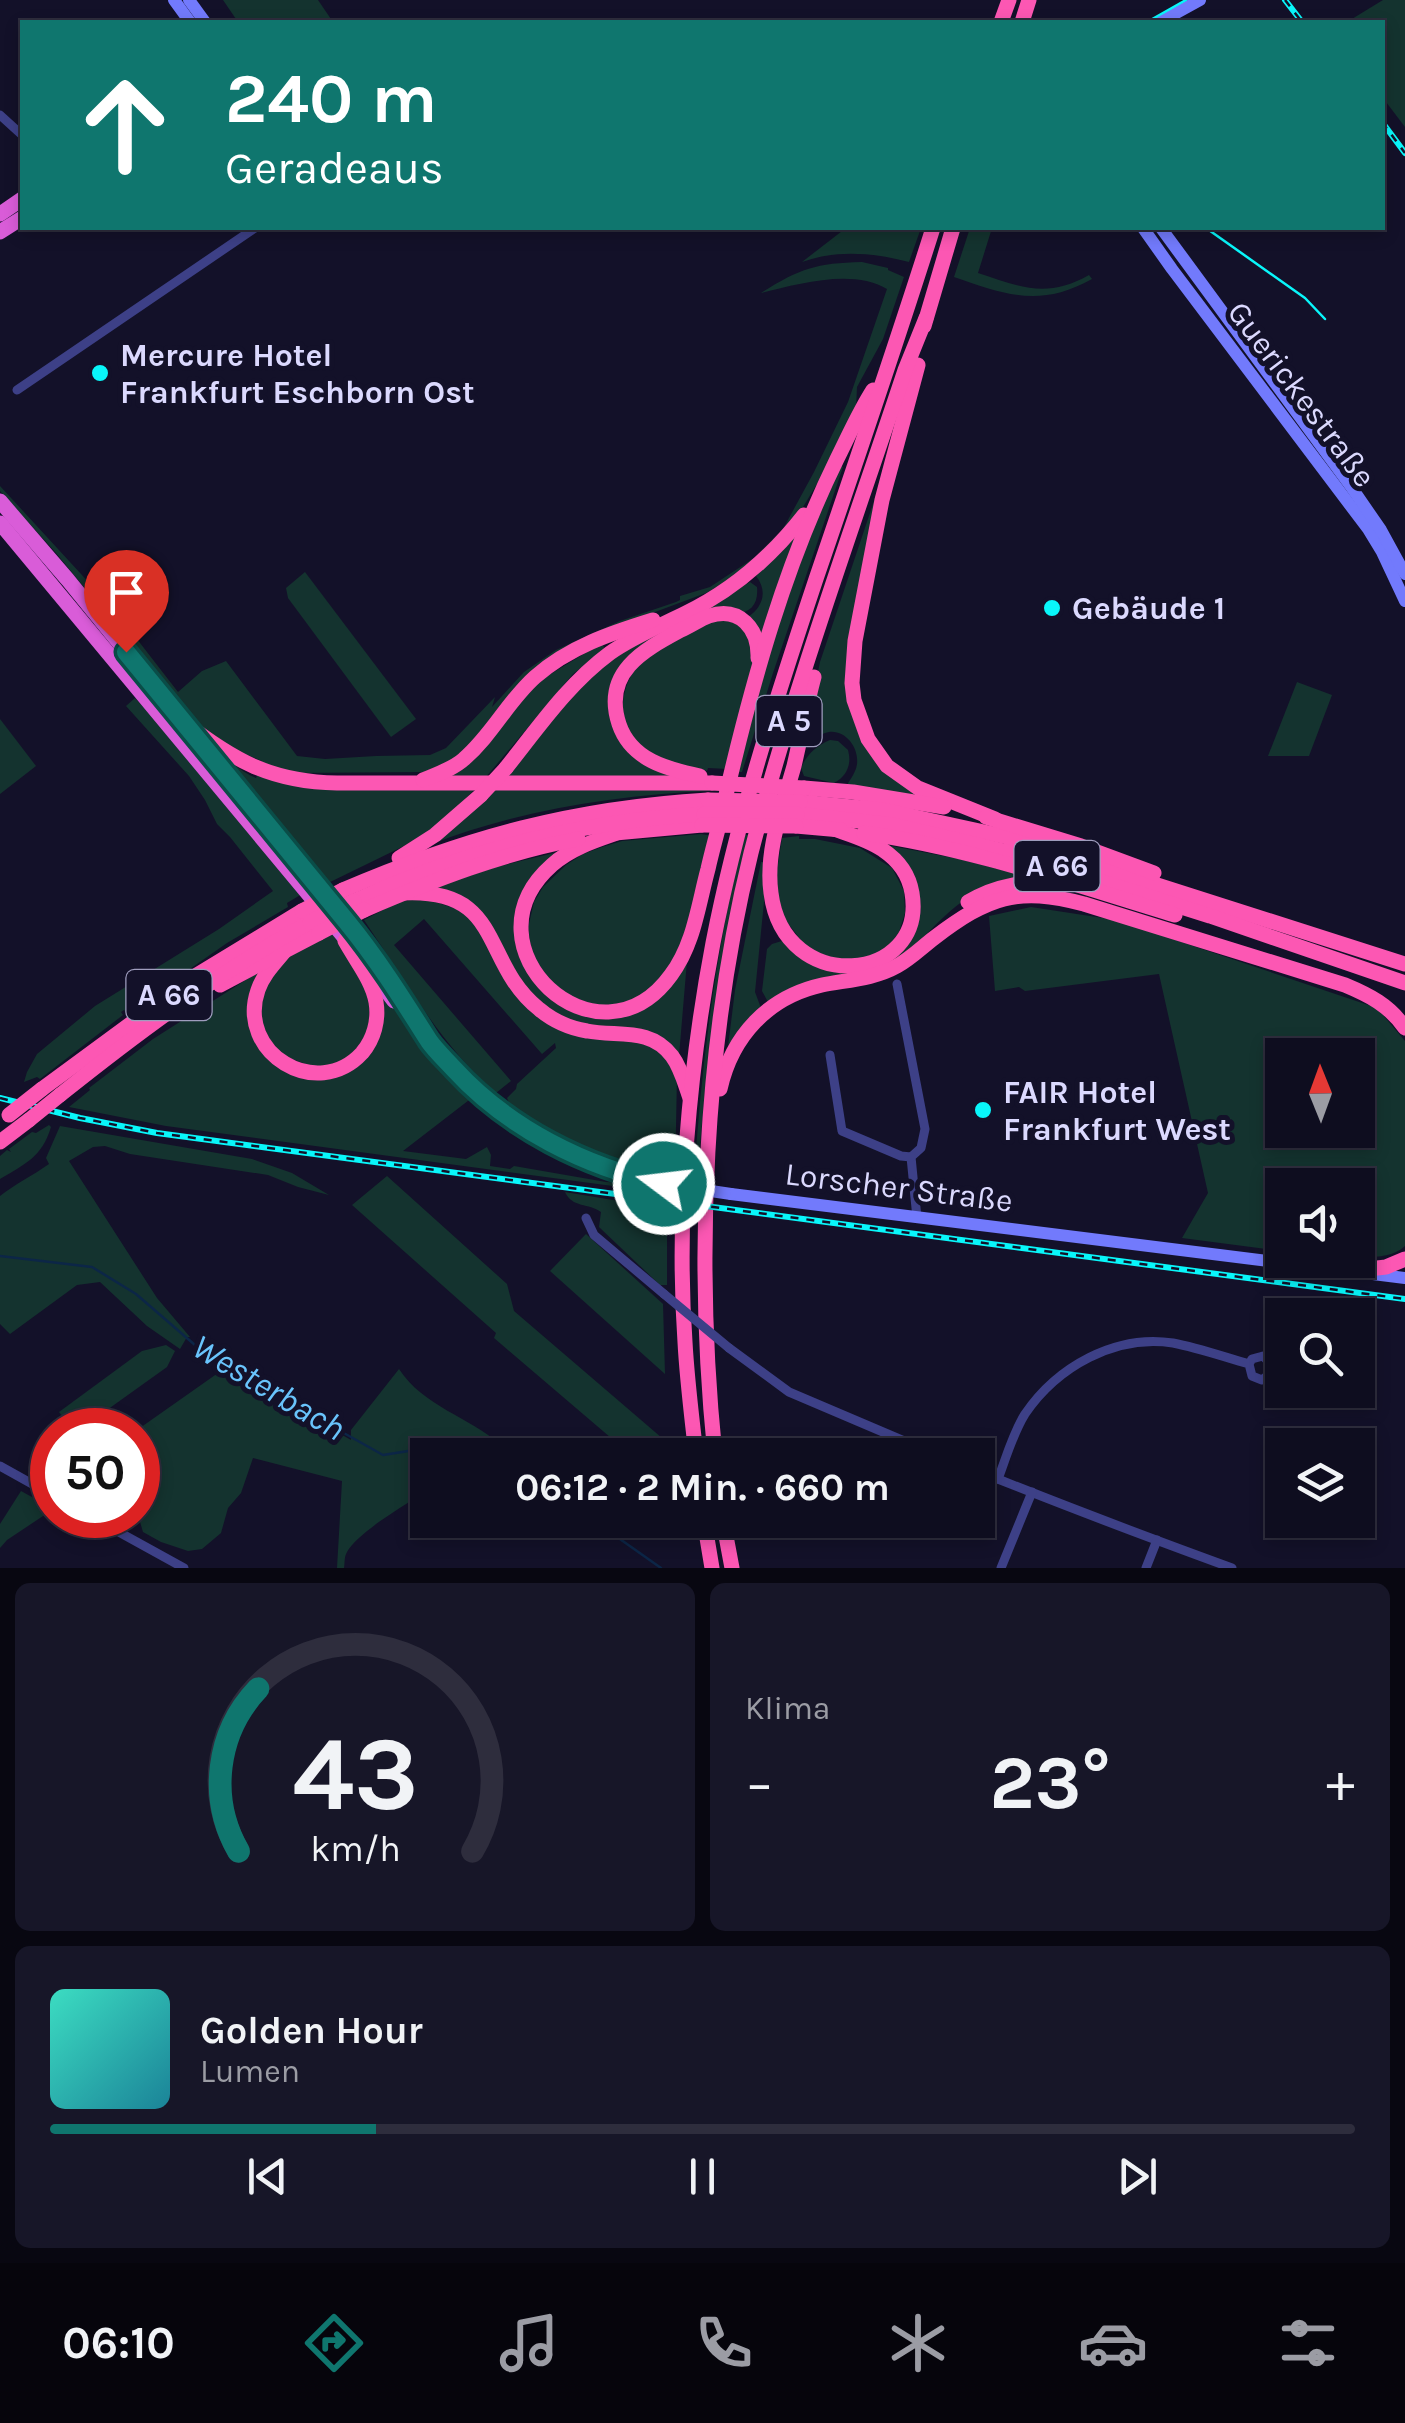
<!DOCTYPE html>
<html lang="de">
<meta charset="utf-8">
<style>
:root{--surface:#0e0d1f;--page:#171628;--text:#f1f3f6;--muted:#9b9ca4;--line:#2e2d3d;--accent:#0f766e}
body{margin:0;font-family:Karla,sans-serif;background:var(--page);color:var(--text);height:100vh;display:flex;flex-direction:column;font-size:38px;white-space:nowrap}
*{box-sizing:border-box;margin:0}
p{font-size:32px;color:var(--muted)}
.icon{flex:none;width:55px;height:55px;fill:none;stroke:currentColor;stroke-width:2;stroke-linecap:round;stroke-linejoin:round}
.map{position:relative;height:1568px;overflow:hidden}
.side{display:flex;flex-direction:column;gap:15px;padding:15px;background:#080711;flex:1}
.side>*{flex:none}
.banner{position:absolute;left:20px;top:20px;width:1365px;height:210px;border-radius:0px;box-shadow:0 5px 15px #0003,0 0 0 2px var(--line);background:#0f766e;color:#fff;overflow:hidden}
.needle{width:65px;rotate:359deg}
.buttons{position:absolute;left:1265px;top:1038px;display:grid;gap:20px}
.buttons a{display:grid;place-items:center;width:110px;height:110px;border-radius:0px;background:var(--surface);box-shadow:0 5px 15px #0003,0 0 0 2px var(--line);font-size:50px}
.speed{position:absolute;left:30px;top:1408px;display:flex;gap:20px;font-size:50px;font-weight:700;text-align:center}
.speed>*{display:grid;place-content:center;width:130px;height:130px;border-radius:50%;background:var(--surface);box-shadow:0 5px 15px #0003,0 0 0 2px var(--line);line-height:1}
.speed .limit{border:15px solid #d22;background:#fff;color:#111}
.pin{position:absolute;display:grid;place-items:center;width:85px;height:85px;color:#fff;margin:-102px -42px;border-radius:50% 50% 50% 0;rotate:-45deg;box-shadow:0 0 10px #0007}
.pin .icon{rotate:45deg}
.me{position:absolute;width:110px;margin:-55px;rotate:285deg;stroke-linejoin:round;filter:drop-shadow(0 0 8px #0008)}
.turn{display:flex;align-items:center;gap:35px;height:210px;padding:0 40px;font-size:45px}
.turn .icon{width:130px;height:130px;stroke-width:2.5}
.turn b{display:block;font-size:70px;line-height:85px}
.big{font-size:75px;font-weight:700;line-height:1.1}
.side .widget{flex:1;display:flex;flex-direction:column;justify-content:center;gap:15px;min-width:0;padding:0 35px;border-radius:15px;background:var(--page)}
.side .dial{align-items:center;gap:0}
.dial svg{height:260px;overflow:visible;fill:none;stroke:var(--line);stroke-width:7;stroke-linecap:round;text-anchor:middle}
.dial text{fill:var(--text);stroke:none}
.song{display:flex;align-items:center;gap:30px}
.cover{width:120px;height:120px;border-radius:15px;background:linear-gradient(135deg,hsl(170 70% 55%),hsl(190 70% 35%))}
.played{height:10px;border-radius:5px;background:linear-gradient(90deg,var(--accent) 25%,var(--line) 25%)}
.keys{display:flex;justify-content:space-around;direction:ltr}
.heat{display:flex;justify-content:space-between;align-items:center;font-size:55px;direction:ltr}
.side .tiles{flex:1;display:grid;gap:15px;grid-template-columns:1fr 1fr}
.widget:last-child{grid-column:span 2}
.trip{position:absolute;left:410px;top:1438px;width:585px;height:100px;border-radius:0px;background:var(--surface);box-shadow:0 5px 15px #0003,0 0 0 2px var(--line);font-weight:700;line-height:100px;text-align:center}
.tab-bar{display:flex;height:160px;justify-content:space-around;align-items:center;background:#06050c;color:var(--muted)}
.tab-bar .icon{width:70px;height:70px}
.tab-bar .selected{color:var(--accent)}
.tab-bar b{font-size:45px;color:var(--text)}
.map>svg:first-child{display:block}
.green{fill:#14332f;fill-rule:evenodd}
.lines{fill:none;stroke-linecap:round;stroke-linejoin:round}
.stream{stroke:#0c2647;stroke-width:2.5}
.minor{stroke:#3d4087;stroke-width:9}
.secondary{stroke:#727afc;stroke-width:12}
.trunk{stroke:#d95cd8;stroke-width:15}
.motorway{stroke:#fc57b3;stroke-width:15}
.tram{stroke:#09f6fa;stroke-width:2.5}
.rail-casing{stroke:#09f6fa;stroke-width:6}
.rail{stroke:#131129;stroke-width:2.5;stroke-dasharray:8;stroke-linecap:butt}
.minor-bridge{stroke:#3d4087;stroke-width:9}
.secondary-bridge{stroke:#727afc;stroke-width:12}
.motorway-bridge{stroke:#fc57b3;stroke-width:15}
.route-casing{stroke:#0a4d48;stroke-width:25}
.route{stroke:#0f766e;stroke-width:18}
.poi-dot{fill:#09f6fa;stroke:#131129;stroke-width:4}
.labels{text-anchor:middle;stroke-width:10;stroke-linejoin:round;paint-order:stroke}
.shield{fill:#131129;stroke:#9f9dbe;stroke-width:2.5}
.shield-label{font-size:30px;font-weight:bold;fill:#dbd9fe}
.poi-label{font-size:32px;font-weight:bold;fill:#dbd9fe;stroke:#131129;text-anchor:start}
.street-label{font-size:32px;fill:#dbd9fe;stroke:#131129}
.water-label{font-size:35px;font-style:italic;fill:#69c4fc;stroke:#131129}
</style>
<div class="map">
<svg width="1405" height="1568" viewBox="0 0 1405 1568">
<rect width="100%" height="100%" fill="#131129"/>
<!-- green -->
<g class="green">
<polygon points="223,0 318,0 333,22 238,22"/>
<polygon points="1383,0 1405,0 1405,127 1383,98 1382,22 1347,22"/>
<path d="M846,228h75l-12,34c-35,-9 -71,-13 -107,0z"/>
<path d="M970,228h22l-14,45c42,14 69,26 111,2l3,4c-52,29 -86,16 -138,-2z"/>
<path d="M862,262l26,6v2l16,7 -21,62 -26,48 -1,22 -22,47 -31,51 -31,41 -47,34 -19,11 -75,28 -126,78 -31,42 -17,17 -33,14 -132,1 -30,-8v-4l-19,-8 -2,3 -39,-28 -12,-12 -134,-163 -56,-62v-5l116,126 62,80 24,-21 24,-10 71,95 28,3 51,-3 54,-1 16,-7 49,-51 -3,10 32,-35 32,-22 64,-29 56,-19 4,-2v-4l30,-9 44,-29 29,-29 31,-57 34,-70 39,-113c-34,-21 -90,-5 -126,4 38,-24 55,-30 101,-31z"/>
<polygon points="839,465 843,467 773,673 742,772 737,772 788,581"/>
<path d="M881,480l-31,171 12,85 66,61 -81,-12c4,-7 9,-13 10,-21 2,-16 -11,-34 -28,-32 -11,2 -20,11 -27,18l18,-88z"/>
<path d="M797,532l-36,104 -13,-19c15,-10 20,-26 8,-41z"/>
<polygon points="305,572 416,719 391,737 288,598 286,588"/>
<path d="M750,582l7,5c2,20 -10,29 -28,25l-107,55 -6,60 64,49 -173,1 37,-52 61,-63z"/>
<path d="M724,617l24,13 7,32 -27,107 -20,-1 -1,3c-21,-3 -42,-8 -60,-20 -38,-26 -27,-75 5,-100 21,-17 49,-24 72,-34z"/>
<polygon points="602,643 605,649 573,674 486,777 440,777 534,684"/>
<polygon points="1297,682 1332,695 1309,756 1268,756"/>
<polygon points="135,698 174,739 302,894 287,903 288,907 227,943 127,1013 124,1010 121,1012 123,1015 40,1079 37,1077 24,1082 27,1072 37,1054 95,1006 219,929 273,891 230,837 217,824 205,800 189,776 126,706"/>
<polygon points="0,719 36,766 0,794"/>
<path d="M830,740l8,1 10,9c4,14 -1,26 -14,33l-30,-7 -3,-8c6,-14 15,-22 29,-28z"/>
<path d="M206,742c16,12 33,29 50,36l2,-4 220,12 -38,38 -36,22 -80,39z"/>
<path d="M498,787h213l-1,4c-94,4 -190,19 -278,53z"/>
<polygon points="701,834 713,836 689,925 668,971 638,998 610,1006 595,1005 562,993 533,959 528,928 534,902 543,887 566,865 583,854 602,847 622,841"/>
<path d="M744,835h4c-27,114 -44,229 -50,346h-4c7,-117 22,-233 50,-346z"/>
<polygon points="799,836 799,839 815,839 860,848 892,868 904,891 905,913 899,932 888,947 874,956 843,962 807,948 780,913 776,877 782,838"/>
<path d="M881,844l78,15 70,18c-20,7 -43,11 -61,21 -23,13 -48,46 -72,64l-128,40 -6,-11 5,-42 5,-5 13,-4 30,23 74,-5 27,-51z"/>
<polygon points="571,849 522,899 530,974 533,981 540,988 609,1016 687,961 679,1056 669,1047 570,1023 527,993 494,934 435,887 496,867"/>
<polygon points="761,862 768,862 755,992 761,1008 727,1055 735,990"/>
<path d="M424,898l44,15 68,101 120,31 21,31 -2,102 -19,-2 -65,-21 -34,-16 -44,-27 -6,-14 9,-9 1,-5 39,-36 -1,-5 -13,11 -118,-135 -30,26 117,136 -15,12c-55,-47 -91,-113 -132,-173l34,-18z"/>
<path d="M1031,907l85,13 261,88 28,33v205c-13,12 -31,11 -47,11v-72h-76v66l-100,-13 26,-45 -49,-219 -134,17 -6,-4 -24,4 -6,-75zM1282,1055h76v75h-76z"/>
<path d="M334,934l36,60 -1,37 -21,28 -29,10 -43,-16 -18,-39c3,-11 5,-23 10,-32 11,-26 43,-38 66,-48z"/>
<polygon points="260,971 248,1013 295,1075 363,1059 377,985 454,1076 487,1105 473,1097 403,1151 466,1159 487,1147 491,1155 490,1166 510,1169 514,1166 606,1182 631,1183 665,1191 665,1193 166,1126 69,1107 90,1090 89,1088 153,1039"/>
<path d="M49,1125l2,2c-9,30 -26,37 -51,52v-23l7,-6 4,2 -2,-3 23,-17 4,1z"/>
<path d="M60,1126l192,33 40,14 37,22 -31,-8 -30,-12 -138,-21 -25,-8 -12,1 -24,14 88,137 33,39h-3l-7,12 -33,-23 -47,-44 -23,3 -67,49 -10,-10v-128c15,-12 32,-20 49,-32l-3,-6z"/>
<polygon points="387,1176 507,1284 514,1311 669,1444 672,1455 631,1455 494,1338 496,1333 352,1205"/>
<path d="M565,1192l102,17v76h-7l-61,-58 2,-15c-12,-9 -29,-4 -36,-20z"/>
<polygon points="586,1234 663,1304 665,1374 550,1271"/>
<polygon points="166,1345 175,1351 167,1367 79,1430 73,1430 59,1412 142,1351"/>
<path d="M399,1369c25,38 69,47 102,76l-23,7h-18v3h-32l-1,36c-19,12 -69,41 -80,61 -3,5 -2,10 -3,16h-7l5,-87 -89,-23 -12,35 -13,15 -7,25 -19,16 -14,2 -27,-9 -18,-10 -5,-17 -1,-85 81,-57 89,42 44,25v-10z"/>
<polygon points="21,1491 52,1508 52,1510 7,1540 0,1548 0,1524"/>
</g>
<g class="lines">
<!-- stream -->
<g class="stream">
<polyline points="0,1256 92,1267 136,1294 210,1358 383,1455 440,1446 472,1444 495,1455"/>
<polyline points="593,1520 661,1568"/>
</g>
<!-- minor -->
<g class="minor">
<polyline points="0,115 22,135"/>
<polyline points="17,390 255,228"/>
<polyline points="897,984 925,1129 921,1148 911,1157 917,1218"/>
<polyline points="830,1055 842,1131 901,1156 911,1157"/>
<polyline points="586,1218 594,1235 664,1294"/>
<polyline points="729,1348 789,1392 937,1455"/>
<polyline points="0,1466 52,1495"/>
<path d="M978,1471c84,34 169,66 254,97"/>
<path d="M998,1479c8,-21 15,-46 27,-65 32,-47 90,-80 148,-71 26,5 51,14 76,21l3,-5 11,-3 9,9v7l-10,8 -10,-4 -3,-12"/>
<polyline points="88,1515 184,1568"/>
<polyline points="1001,1568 1032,1492"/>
<polyline points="1146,1568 1157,1540"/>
</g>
<!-- secondary -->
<g class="secondary">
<polyline points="174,0 190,22"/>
<polyline points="189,0 205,22"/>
<polyline points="1160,22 1200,0"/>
<polyline points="1143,228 1172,269 1368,529 1382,552 1405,601"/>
<polyline points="1161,228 1352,488 1381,530 1405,574"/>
<path d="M430,1041c66,75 136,122 234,143"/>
<polyline points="731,1194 1405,1278"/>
</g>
<!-- trunk -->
<g class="trunk">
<polyline points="0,214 22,199"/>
<polyline points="0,232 22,218"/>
<polyline points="0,501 68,580 357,935 424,1028 430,1041"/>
<polyline points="0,523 359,955 394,1001"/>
</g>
<!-- motorway -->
<g class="motorway">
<polyline points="1001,22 1009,0"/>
<polyline points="1022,22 1029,0"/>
<polyline points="924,326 953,228"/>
<polyline points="918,365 882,500 855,641 852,683 854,700 868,739 887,766 918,788 995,819"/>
<path d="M814,677c-8,29 -13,60 -20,89 -11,40 -29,84 -23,127 13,104 156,90 141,0 -3,-18 -14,-33 -29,-43 -14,-10 -32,-15 -49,-21"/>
<path d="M184,722c50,39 88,60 153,61h375"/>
<path d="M506,768c32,-40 62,-84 104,-115 24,-17 50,-27 76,-40 47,-23 86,-57 118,-98"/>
<path d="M700,776c-33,-7 -69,-16 -81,-52 -17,-52 25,-74 62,-94 10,-4 19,-11 28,-14 31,-10 50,13 49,42"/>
<path d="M423,780c14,-6 30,-11 41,-21 28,-24 44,-58 71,-82 34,-30 76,-44 118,-57"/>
<polyline points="804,788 853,792 944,807"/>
<path d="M726,795c27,-116 59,-230 111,-336 12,-24 22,-47 36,-69"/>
<polyline points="800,802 883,810 1007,837 1405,964"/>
<polyline points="797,814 893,825 1008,852 1210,916 1405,983"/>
<polyline points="986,817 1081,846 1154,873"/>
<polyline points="796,826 841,830"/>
<path d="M620,832c-23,8 -49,16 -68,33 -93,82 46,211 119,110 23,-31 27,-69 37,-106 4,-18 9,-35 13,-52"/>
<polyline points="615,833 702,825"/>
<path d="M864,833c107,15 208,51 311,82"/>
<polyline points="399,858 435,835 481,795"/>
<path d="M343,890c124,-53 230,-82 365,-90"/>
<path d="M403,893c102,-5 77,69 136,116 13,11 30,19 48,22 31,6 63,-4 85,25 9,12 13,28 18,42"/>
<path d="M354,901c112,-51 228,-80 350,-87"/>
<path d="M968,902c28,-17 56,-21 88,-18"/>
<path d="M364,910c70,-30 139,-57 214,-71"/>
<path d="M284,952c-10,12 -21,23 -26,38 -22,63 59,112 104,63 12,-14 17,-33 14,-51 -4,-22 -20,-41 -31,-61"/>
<polyline points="220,985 319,933"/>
<polyline points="42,1089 197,975 302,911"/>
<path d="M720,1089c12,-53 48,-92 102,-104 25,-5 52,-6 75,-19 13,-7 24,-18 37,-28 54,-41 83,-52 150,-34l261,81c24,10 44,20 60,43"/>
<path d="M60,1095c80,-64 161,-124 250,-173"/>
<polyline points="0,1142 29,1120"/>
<polyline points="1351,1271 1386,1267 1405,1259"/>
<path d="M696,1455c-4,-37 -9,-75 -11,-113 -9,-128 4,-273 28,-399 24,-124 63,-244 103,-364 40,-117 80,-234 117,-351"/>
<path d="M715,1455c-20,-195 -11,-412 36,-602 42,-163 101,-323 154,-483l21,-52"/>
<polyline points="704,1520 712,1568"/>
<polyline points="723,1520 732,1568"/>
</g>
<!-- tram -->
<g class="tram">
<polyline points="1147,22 1186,0"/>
<polyline points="1206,228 1305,298 1325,319"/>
</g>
<!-- rail casing -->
<g class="rail-casing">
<g id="rail">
<polyline points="1285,0 1302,22"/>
<polyline points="1382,122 1405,153"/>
<polyline points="0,1098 80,1118 157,1133 1405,1299"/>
</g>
</g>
<!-- rail -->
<use href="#rail" class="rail"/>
<!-- minor-bridge -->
<polyline class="minor-bridge" points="664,1294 729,1348"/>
<!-- secondary-bridge -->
<polyline class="secondary-bridge" points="664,1184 731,1194"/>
<!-- motorway-bridge -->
<g class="motorway-bridge">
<polyline points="712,783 804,788"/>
<polyline points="481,795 506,768"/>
<polyline points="708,800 800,802"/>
<polyline points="704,814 797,814"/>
<polyline points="702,825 796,826"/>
<polyline points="302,911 343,890"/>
<polyline points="310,922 354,901"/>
<polyline points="319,933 364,910"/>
<polyline points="9,1115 42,1089"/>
<polyline points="29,1120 60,1095"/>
</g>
</g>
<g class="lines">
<!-- route casing -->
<g class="route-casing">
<path id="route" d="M126,652c74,90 148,180 221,270 31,38 56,78 82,119 7,10 17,19 25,28 55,60 132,98 210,115"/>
</g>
<!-- route -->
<use href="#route" class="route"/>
</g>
<!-- markers -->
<g class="poi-dot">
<circle cx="100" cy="373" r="10"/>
<circle cx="1052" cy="608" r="10"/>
<circle cx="983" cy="1110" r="10"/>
</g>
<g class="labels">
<!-- shield labels -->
<g class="shield">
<rect x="756.5" y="696" width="65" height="50" rx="8"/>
<rect x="1014.5" y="841" width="85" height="50" rx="8"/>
<rect x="126.5" y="970" width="85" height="50" rx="8"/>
</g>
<g class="shield-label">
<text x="789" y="731">A 5</text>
<text x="1057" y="876">A 66</text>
<text x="169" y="1005">A 66</text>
</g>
<!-- poi labels -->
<g class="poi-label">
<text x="120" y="366">Mercure Hotel<tspan x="120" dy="37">Frankfurt Eschborn Ost</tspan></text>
<text x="1072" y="619">Gebäude 1</text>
<text x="1003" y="1103">FAIR Hotel<tspan x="1003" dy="37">Frankfurt West</tspan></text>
</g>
<!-- street labels -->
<g class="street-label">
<text transform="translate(1302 394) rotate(53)" y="11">Guerickestraße</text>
<text transform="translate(899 1187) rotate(7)" y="11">Lorscher Straße</text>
</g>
<!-- water labels -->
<g class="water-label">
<text transform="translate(269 1387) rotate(31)" y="12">Westerbach</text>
</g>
</g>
</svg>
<div class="buttons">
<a><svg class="needle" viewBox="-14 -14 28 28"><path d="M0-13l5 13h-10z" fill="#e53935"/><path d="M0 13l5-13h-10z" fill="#9b9ca4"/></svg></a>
<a><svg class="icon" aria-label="sound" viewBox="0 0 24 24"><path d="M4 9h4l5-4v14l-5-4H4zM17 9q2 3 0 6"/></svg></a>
<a><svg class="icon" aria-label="search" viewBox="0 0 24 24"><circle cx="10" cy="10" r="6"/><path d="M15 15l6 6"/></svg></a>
<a><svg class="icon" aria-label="layers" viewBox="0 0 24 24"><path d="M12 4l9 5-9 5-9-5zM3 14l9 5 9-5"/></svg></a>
</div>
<div class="speed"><div class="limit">50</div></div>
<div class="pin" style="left:126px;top:652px;background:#d93025"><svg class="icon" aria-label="arrive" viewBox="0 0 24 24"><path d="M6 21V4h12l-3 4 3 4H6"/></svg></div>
<svg class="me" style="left:664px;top:1184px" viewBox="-20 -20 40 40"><circle r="17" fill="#0f766e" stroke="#fff" stroke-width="3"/><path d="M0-11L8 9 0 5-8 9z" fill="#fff"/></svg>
<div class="trip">06:12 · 2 Min. · 660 m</div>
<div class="banner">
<div class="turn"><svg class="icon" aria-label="ahead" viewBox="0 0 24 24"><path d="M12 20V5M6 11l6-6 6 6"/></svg><div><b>240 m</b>Geradeaus</div></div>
</div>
</div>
<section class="side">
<div class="tiles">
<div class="widget dial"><svg viewBox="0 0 100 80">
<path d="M14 69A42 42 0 1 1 86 69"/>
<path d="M14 69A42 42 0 0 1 20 19" stroke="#0f766e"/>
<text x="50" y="56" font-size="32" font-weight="700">43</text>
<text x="50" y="72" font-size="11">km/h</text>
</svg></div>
<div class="widget"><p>Klima</p>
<div class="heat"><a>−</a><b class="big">23°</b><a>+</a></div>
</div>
<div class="widget">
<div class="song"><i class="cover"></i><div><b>Golden Hour</b><p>Lumen</p></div></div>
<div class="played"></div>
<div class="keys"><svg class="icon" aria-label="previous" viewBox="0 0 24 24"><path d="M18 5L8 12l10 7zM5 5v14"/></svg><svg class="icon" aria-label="pause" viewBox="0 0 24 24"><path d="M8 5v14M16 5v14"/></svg><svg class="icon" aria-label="next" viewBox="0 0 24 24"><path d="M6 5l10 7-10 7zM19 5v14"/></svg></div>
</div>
</div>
</section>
<nav class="tab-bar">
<b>06:10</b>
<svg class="icon selected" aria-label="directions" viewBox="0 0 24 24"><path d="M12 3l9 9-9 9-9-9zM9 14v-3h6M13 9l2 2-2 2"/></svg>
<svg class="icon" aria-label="music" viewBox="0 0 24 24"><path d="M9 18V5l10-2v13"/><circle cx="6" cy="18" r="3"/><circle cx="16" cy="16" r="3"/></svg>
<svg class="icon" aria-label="phone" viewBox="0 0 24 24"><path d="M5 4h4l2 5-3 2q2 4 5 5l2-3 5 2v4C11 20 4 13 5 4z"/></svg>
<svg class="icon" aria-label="climate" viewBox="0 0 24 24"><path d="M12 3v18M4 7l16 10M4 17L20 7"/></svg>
<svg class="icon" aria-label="car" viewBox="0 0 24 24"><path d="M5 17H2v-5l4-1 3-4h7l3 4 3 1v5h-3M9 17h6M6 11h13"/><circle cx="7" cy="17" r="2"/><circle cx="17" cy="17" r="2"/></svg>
<svg class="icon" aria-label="filters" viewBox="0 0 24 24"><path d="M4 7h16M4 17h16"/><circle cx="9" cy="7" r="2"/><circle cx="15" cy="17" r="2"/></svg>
</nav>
